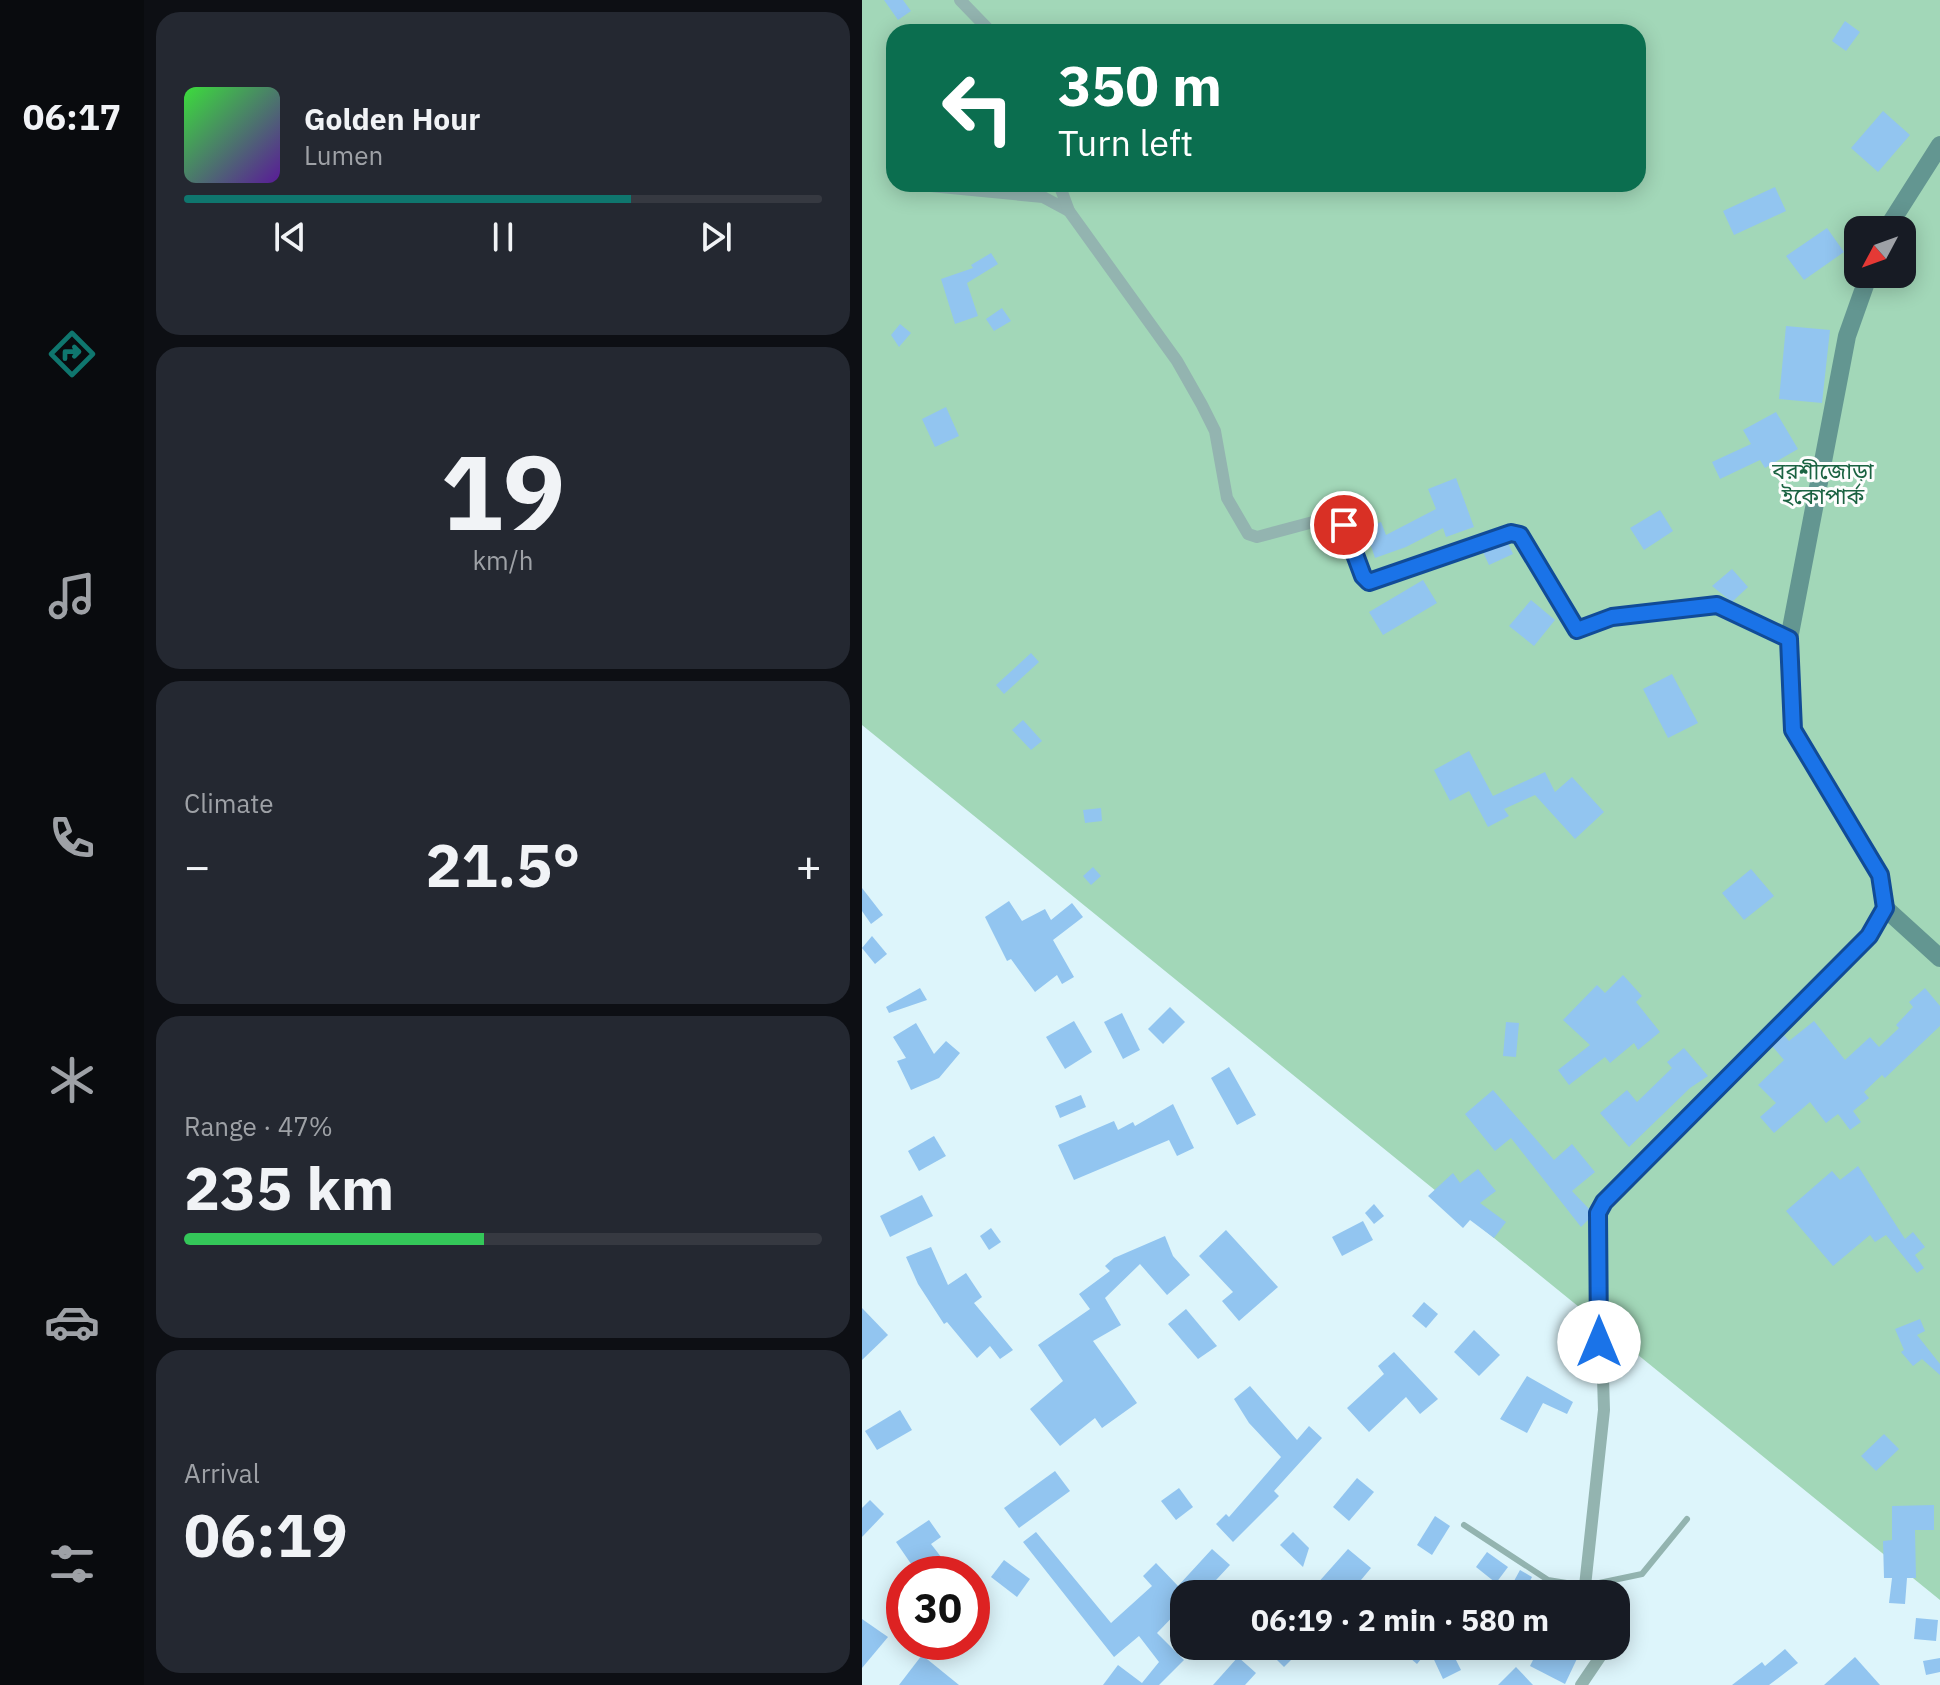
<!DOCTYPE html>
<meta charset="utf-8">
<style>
:root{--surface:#171b24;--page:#242831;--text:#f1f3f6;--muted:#9ea1a6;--line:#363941;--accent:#0f766e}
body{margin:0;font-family:"IBM Plex Sans","Noto Sans Bengali",sans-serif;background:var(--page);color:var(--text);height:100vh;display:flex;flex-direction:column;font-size:30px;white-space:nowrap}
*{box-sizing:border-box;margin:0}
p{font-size:26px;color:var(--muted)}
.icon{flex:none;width:44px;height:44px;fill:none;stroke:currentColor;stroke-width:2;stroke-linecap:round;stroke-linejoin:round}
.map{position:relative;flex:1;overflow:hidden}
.drawer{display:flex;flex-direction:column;gap:12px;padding:12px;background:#0d0f14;width:718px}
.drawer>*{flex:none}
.guide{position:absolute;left:24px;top:24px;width:760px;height:168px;border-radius:24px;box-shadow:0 4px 20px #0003;background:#0b6e4f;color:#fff;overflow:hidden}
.needle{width:52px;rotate:229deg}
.controls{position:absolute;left:982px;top:216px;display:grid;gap:16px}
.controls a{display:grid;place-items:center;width:72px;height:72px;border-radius:16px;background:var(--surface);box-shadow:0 4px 20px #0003;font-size:40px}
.speed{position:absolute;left:24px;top:1556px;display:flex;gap:16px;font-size:40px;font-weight:700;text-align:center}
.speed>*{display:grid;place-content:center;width:104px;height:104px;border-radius:50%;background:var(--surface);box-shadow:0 4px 20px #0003;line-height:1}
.speed .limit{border:12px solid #d22;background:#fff;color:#111}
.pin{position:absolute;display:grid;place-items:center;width:68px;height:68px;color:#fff;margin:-34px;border:4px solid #fff;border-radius:50%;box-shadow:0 2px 8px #0007}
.me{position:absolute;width:88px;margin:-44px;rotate:0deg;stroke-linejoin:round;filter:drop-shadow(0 0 6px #0008)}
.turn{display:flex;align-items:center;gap:28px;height:168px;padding:0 40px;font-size:36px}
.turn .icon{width:104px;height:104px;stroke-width:2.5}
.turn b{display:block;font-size:56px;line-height:68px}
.big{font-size:60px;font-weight:700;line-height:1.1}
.drawer .widget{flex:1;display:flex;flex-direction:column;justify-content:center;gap:12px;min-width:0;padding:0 28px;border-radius:24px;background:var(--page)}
.drawer .dial{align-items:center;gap:0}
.dial b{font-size:104px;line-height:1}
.song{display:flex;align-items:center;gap:24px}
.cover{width:96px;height:96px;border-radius:12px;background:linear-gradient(135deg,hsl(120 70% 55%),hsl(270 70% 35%))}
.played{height:8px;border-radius:4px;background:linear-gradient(90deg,var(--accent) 70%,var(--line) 70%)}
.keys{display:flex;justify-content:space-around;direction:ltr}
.heat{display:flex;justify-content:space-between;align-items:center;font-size:44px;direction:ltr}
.charge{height:12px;border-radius:6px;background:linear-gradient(90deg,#34c759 47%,var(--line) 0)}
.trip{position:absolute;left:308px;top:1580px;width:460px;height:80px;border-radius:24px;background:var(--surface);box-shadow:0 4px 20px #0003;font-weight:700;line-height:80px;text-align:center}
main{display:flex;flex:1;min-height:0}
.dock{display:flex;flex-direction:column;width:144px;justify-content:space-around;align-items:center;background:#090b0e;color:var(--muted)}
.dock .icon{width:56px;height:56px}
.dock .selected{color:var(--accent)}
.dock b{font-size:36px;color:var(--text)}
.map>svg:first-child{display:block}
.green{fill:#a2d7b8;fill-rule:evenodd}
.building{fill:#92c5f0}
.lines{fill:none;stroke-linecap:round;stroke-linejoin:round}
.lane{stroke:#93b4b0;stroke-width:6}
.street{stroke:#93b4b0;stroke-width:12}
.secondary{stroke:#639691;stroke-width:18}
.route-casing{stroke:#114b97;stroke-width:20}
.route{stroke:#1a73e8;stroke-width:14}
.labels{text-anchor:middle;stroke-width:6;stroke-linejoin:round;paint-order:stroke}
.park-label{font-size:22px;fill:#1b6342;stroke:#fdfdfd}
</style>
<main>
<nav class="dock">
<b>06:17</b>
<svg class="icon selected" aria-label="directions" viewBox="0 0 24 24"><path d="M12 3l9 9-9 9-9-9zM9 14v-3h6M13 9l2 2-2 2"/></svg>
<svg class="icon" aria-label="music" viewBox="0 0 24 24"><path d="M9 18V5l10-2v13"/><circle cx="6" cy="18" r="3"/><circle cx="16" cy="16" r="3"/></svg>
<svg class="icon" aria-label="phone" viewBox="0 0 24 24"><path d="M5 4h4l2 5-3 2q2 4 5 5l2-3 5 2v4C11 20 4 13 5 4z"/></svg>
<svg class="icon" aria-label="climate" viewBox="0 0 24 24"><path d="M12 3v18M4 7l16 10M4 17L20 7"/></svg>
<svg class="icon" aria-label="car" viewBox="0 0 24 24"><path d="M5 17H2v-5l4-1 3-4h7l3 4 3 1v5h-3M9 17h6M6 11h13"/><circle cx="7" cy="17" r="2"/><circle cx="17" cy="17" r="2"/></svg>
<svg class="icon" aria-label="filters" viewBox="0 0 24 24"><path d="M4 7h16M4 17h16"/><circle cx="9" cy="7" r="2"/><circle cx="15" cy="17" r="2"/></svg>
</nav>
<section class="drawer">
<div class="widget">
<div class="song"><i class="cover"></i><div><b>Golden Hour</b><p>Lumen</p></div></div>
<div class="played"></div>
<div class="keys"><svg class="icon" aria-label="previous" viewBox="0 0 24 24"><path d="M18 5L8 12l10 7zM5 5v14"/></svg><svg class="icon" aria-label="pause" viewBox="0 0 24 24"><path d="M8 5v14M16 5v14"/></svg><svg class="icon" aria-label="next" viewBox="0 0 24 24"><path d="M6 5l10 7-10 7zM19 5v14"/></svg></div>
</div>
<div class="widget dial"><b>19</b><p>km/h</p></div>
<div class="widget"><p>Climate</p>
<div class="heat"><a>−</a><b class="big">21.5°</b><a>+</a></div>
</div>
<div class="widget"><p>Range · 47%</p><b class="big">235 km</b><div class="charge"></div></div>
<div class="widget"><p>Arrival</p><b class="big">06:19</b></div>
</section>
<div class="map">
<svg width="1078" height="1685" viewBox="0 0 1078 1685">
<rect width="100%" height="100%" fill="#ddf5fb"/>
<!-- green -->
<path class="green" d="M0,0h1078v1600l-1078,-875zM32,32h744v152h-744zM996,230h44v44h-44z"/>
<!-- building -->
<g class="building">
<polygon points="22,0 41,0 49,11 36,20"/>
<polygon points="983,21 998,32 984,51 970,41"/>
<polygon points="1021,111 1048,135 1016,172 989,148"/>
<polygon points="913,187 924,211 872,235 861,211"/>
<polygon points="965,228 982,252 942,280 924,256"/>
<polygon points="129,253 136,264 105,283 116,316 93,324 79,279 111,268 109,265"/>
<polygon points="140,308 149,321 132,331 124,319"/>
<polygon points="38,324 49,333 37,347 29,335"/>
<polygon points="924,326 968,330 960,403 917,399"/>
<polygon points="84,407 97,436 73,447 60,419"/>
<polygon points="914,412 936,449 903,468 898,460 858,479 850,462 889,444 881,430"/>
<polygon points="594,478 612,527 584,537 581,528 544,547 513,558 503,528 519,522 524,535 574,509 566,489"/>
<polygon points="798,510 811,531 782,550 768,528"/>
<polygon points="646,543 651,554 627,565 621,552"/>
<polygon points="870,569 886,587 870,602 850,586"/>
<polygon points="561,580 575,603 521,635 507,612"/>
<polygon points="669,600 693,620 672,646 647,626"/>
<polygon points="169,653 177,662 142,694 134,685"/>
<polygon points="810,674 836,723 806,738 781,689"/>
<polygon points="161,720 180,741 169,750 150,730"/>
<polygon points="607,751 631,796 683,772 693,792 710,777 742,812 713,839 673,795 642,809 647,816 626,827 607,791 588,801 572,770"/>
<polygon points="239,808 240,821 223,823 221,810"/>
<polygon points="231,867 239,876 229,885 221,876"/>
<polygon points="889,869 912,896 882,920 860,893"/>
<polygon points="0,888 21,915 9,924 0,911"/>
<polygon points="147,901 160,921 183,909 189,920 210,903 221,917 191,940 212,977 200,984 195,975 173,992 149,959 145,961 123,917"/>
<polygon points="10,936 25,954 13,964 0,948"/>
<polygon points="761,975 780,996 774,1002 798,1032 776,1050 772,1043 748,1063 743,1057 707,1085 696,1070 728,1045 701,1020 735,985 743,993"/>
<polygon points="58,988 65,1000 27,1013 24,1007"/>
<polygon points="1063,988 1078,1006 1078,1026 1023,1078 1020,1075 1002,1092 1007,1098 991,1111 999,1122 988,1130 976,1114 964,1123 948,1102 912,1133 898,1117 914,1103 896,1085 922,1060 910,1046 922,1035 927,1041 952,1021 983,1060 1008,1037 1017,1047 1037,1028 1034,1025 1051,1007 1047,1002"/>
<polygon points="308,1007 323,1022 301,1044 286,1029"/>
<polygon points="260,1013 278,1050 261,1059 242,1022"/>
<polygon points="212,1021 230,1052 203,1069 184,1037"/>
<polygon points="644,1022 657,1023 654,1057 641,1056"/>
<polygon points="54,1023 72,1054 84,1041 98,1053 77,1078 49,1090 35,1061 44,1058 31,1037"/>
<polygon points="822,1048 846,1076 828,1088 767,1147 738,1113 765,1090 775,1102 810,1068 805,1062"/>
<polygon points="367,1067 394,1115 375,1125 349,1078"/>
<polygon points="631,1090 692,1160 710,1144 733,1172 710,1191 728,1210 727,1219 719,1227 649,1138 633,1151 603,1114"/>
<polygon points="219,1095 224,1107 198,1118 193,1106"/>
<polygon points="311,1104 332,1148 315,1156 307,1140 212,1180 196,1145 252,1121 256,1130 271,1122 273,1126"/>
<polygon points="72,1136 84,1156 57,1171 46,1151"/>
<polygon points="996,1166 1043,1239 1051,1232 1063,1247 1053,1255 1062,1268 1055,1273 1024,1235 1013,1242 1008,1235 971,1266 924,1211 970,1171 978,1180"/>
<polygon points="616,1169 634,1191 618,1203 644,1222 632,1238 608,1220 601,1228 566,1196 591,1173 598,1183"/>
<polygon points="60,1195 71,1216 28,1237 18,1216"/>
<polygon points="512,1204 522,1216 512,1224 503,1213"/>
<polygon points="501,1221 511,1240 480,1256 470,1237"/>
<polygon points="129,1228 139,1242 127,1250 118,1236"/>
<polygon points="364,1230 416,1287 377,1321 360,1301 371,1292 337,1256"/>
<polygon points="303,1236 311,1256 328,1275 305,1295 278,1264 243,1298 259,1325 231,1341 275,1403 240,1428 233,1418 198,1446 168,1409 201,1381 176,1345 228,1309 217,1294 248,1271 243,1266 252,1258"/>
<polygon points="69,1247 86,1285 104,1273 120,1297 112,1303 151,1350 138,1359 128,1346 115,1358 85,1322 82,1324 56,1284 44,1257"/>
<polygon points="562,1302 576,1314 564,1328 550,1316"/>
<polygon points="0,1308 26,1335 0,1360"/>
<polygon points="324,1309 355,1346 336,1359 306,1324"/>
<polygon points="1058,1319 1063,1331 1055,1335 1078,1364 1078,1375 1060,1359 1051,1366 1039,1352 1042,1350 1033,1329"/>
<polygon points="612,1330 638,1355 617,1376 592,1352"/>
<polygon points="532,1352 576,1399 558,1414 544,1397 507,1432 485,1408 522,1374 516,1366"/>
<polygon points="665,1376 711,1402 705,1414 681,1403 665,1433 638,1419"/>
<polygon points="388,1386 435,1440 447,1426 460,1438 412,1491 417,1496 371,1542 354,1524 364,1514 367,1517 419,1457 387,1423 372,1399"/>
<polygon points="38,1410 50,1430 15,1450 3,1431"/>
<polygon points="1022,1434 1037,1449 1014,1471 999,1456"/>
<polygon points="193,1471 208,1491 157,1528 142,1508"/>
<polygon points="495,1478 512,1492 487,1521 471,1507"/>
<polygon points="317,1488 331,1507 314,1520 299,1501"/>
<polygon points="8,1500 22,1514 0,1537 0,1508"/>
<polygon points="1072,1505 1072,1530 1053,1530 1054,1578 1045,1578 1043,1604 1027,1603 1030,1578 1022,1578 1021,1541 1030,1540 1030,1506"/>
<polygon points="573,1516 588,1526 570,1555 555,1545"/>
<polygon points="67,1520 79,1537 69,1544 83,1562 69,1574 56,1574 34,1542"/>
<polygon points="174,1532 249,1623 290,1586 281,1576 294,1563 316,1586 350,1549 368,1565 341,1594 322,1594 322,1605 295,1633 322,1660 297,1685 241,1685 256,1665 280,1683 297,1662 277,1636 252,1657 161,1542"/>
<polygon points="431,1532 447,1548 441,1567 418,1545"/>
<polygon points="486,1549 509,1568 494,1586 486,1580 473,1594 446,1594"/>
<polygon points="625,1552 646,1567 634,1583 614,1567"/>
<polygon points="142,1560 168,1579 155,1597 129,1577"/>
<polygon points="658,1570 670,1577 665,1587 652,1581"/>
<polygon points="1054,1618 1076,1620 1074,1641 1052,1639"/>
<polygon points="0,1619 26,1637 0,1668"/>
<polygon points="534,1646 587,1646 599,1670 581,1679 567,1649 555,1664"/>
<polygon points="678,1646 721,1646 703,1684 668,1666"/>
<polygon points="423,1647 433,1656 422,1667 413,1658"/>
<polygon points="923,1649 936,1663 907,1685 870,1685 900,1662 903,1666"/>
<polygon points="60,1655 97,1685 37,1685"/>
<polygon points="376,1657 394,1673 383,1685 351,1685"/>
<polygon points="993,1657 1018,1685 962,1685"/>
<polygon points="1078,1658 1078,1672 1064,1675 1061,1661"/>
<polygon points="654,1667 671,1685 636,1685"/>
</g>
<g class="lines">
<!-- lane -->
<polyline class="lane" points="602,1525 686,1580 723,1586 780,1574 825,1519"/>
<!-- street -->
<g class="street">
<polyline points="98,0 129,32"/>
<polyline points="48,184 181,197 207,211"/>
<path d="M197,184l10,27 108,150 25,44 13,26 12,67 21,36 9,3 75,-20c25,16 18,46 37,65l142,-49 9,2 57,95 35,-13 105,-12 72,34"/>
<polyline points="729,1594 723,1586 742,1410 736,1213 742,1202 1007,936 1023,908"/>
<polyline points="719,1685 738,1657 741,1646"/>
</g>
<!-- secondary -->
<g class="secondary">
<polyline points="1024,230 1078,145"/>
<polyline points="1007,274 985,336 927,639 931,730 1018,875 1023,908 1078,958"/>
</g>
</g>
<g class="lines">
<!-- route casing -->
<g class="route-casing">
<polyline id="route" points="482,525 501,576 507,582 649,533 658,535 715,630 750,617 855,605 927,639 931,730 1018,875 1023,908 1007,936 742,1202 736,1213 737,1342"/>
</g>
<!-- route -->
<use href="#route" class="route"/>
</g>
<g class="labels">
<!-- park labels -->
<g class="park-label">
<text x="961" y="479">বরশীজোড়া<tspan x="961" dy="25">ইকোপার্ক</tspan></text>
</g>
</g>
</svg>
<div class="controls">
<a><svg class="needle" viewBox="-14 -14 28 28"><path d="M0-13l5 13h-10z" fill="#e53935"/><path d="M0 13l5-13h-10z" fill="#9ea1a6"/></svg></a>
</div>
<div class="speed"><div class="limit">30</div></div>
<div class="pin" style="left:482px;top:525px;background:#d93025"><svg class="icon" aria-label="arrive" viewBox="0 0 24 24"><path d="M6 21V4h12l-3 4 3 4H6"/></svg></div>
<svg class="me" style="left:737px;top:1342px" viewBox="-20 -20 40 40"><circle r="19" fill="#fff"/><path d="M0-13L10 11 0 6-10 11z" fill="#1a73e8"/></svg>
<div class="trip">06:19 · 2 min · 580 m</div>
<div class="guide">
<div class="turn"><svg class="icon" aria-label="left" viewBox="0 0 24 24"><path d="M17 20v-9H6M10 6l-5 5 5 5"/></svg><div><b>350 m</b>Turn left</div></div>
</div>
</div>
</main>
